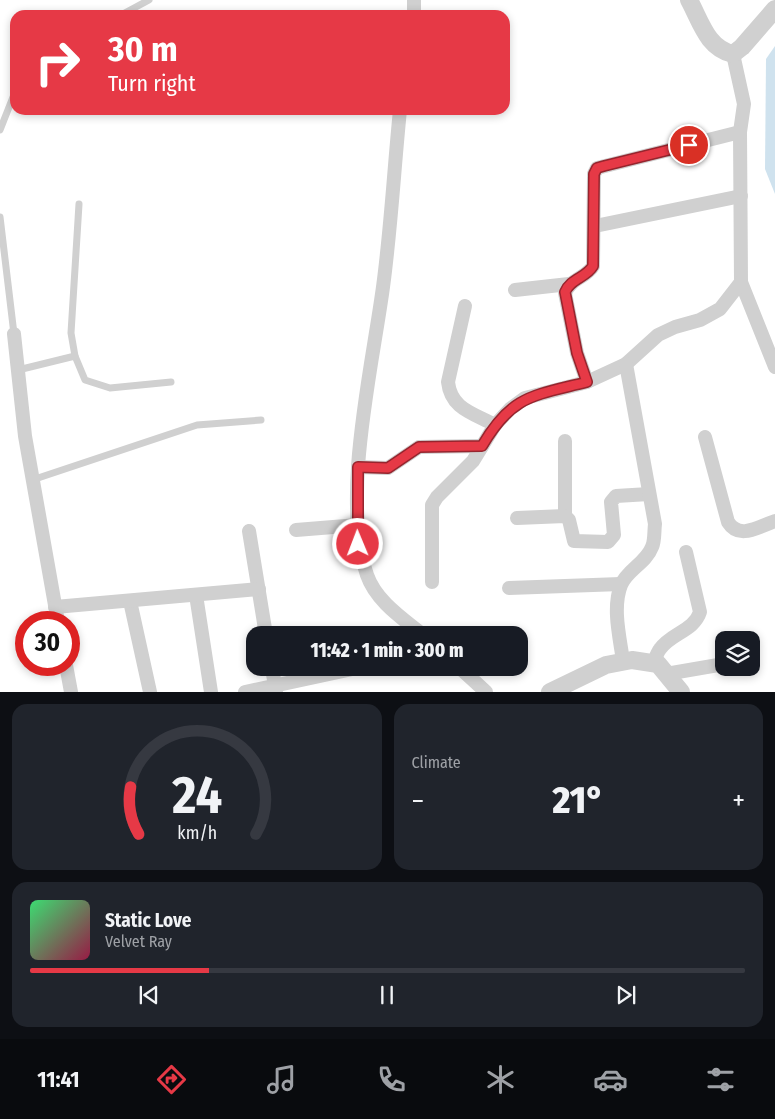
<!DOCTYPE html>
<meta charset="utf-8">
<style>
:root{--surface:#171b24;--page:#20242c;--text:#f1f3f6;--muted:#9ea1a6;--line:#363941;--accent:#e63946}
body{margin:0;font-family:"Fira Sans Condensed",sans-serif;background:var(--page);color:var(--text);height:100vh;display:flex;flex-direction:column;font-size:19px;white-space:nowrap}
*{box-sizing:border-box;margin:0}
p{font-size:16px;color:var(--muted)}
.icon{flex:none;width:28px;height:28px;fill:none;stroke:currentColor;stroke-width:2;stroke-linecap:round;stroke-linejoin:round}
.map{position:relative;height:692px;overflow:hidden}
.sheet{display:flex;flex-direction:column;gap:12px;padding:12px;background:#0d0f14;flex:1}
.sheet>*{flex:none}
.hud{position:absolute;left:10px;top:10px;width:500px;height:105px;border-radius:15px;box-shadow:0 2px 8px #0003;background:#e63946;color:#fff;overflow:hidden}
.controls{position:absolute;left:715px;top:631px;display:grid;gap:10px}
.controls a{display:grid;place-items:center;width:45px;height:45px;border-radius:10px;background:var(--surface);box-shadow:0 2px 8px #0003;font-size:25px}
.speed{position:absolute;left:15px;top:611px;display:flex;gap:10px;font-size:25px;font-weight:700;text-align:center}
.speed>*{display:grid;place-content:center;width:65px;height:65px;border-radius:50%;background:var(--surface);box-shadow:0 2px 8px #0003;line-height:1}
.speed .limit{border:8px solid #d22;background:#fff;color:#111}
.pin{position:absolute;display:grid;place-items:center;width:42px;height:42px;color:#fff;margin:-21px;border:2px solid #fff;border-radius:50%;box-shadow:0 1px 5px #0007}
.me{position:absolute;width:55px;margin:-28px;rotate:359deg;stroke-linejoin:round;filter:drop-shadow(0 0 4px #0008)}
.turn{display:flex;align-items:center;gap:18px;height:105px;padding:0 15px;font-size:22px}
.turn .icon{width:65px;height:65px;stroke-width:2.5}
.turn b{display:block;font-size:35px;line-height:42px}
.big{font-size:38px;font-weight:800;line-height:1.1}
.sheet .tile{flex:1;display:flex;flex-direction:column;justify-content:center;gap:8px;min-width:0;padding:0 18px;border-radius:15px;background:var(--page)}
.sheet .dial{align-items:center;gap:0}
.dial svg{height:130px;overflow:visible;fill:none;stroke:var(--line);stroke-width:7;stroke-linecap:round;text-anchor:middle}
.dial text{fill:var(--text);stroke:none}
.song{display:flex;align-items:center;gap:15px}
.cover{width:60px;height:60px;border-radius:8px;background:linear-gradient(135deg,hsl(140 70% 55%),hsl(340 70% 35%))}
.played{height:5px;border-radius:2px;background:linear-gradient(90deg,var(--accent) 25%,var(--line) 25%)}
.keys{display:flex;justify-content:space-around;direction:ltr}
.heat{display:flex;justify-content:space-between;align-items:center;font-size:28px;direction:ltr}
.sheet .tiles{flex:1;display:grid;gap:12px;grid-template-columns:1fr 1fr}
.tile:last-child{grid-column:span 2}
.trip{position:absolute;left:246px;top:626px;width:282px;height:50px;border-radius:15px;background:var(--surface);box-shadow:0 2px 8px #0003;font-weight:800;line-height:50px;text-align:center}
.tabs{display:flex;height:80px;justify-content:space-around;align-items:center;background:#090b0e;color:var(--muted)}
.tabs .icon{width:35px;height:35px}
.tabs .current{color:var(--accent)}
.tabs b{font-size:22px;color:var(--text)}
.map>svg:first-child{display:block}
.water{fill:#cfe2ee}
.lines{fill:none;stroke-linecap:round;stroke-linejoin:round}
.service{stroke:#d0d0d0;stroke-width:7}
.minor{stroke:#d0d0d0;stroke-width:14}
.tertiary{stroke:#d0d0d0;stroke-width:18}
.route-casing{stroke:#96252e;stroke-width:12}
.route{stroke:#e63946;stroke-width:9}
</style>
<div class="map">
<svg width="775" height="692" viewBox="0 0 775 692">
<rect width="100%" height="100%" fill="#fff"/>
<!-- water -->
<polygon class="water" points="775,46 775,194 765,169 766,59"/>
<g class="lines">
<!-- service -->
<g class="service">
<polyline points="121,15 149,0"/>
<polyline points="0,130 15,92"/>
<polyline points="79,204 71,333 75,356 85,380 110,388 171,382"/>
<polyline points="0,217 14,334"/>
<polyline points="18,370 75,356"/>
<polyline points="32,480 197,425 261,420"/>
</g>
<!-- minor -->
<g class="minor">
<polyline points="414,15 414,0"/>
<polyline points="733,54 744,104 740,132 741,282 775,367"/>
<path d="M400,110c-6,59 -9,118 -17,177 -11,82 -42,210 -16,288 9,26 35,43 56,60"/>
<polyline points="595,226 741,196"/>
<polyline points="515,290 569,284"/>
<path d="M465,306l-17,76c3,27 25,31 47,43"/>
<polyline points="14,334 25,436 58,622"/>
<path d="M587,382l-10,-29 -12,-60c6,-15 21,-15 28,-27l1,-92 3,-6 143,-36"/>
<path d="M705,437l23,85c11,18 30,5 47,-1"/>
<polyline points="358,467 388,468 419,447 482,446"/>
<polyline points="565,516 565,441"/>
<polyline points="517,518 565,516 569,520 574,541 608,542 614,535 611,502 616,496 649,494"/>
<polyline points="296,530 358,525"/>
<polyline points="249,531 266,635"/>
<polyline points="432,582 432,505 437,497 473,461 495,425 510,409 525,398 587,382 626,364 658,335 675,327 700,320 720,309 741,282"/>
<polyline points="509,588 621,584"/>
<polyline points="196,595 211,692"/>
<polyline points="130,601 150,692"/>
<polyline points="55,607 259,589"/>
<path d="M623,661c-3,-23 -11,-53 -2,-76 6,-15 25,-22 31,-38 3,-6 2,-16 3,-23l-29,-160"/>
<path d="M653,664c2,-5 4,-11 7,-15 11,-16 34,-18 40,-37l-14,-60"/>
<polyline points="66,665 71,692"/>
<polyline points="272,668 276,692"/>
<polyline points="460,668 486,692"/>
<polyline points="666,674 724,664"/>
<polyline points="245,692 357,668"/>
</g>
<!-- tertiary -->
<g class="tertiary">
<path d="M689,0c12,22 18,48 44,54l9,-7 33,-38"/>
<polyline points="550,692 606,665 632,660 658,664 681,692"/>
</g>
</g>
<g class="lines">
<!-- route casing -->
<g class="route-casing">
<path id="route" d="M358,544v-77l30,1 31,-21 63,-1c30,-51 50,-50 105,-64l-10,-29 -12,-61c6,-14 21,-14 28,-26l1,-92 3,-6 7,-2 85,-21"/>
</g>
<!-- route -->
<use href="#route" class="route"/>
</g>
</svg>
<div class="controls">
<a><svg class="icon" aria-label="layers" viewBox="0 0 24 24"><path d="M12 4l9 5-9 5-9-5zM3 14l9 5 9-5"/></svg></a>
</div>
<div class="speed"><div class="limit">30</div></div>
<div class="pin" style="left:689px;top:145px;background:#d93025"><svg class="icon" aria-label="arrive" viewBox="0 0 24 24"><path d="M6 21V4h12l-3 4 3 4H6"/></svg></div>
<svg class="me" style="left:358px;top:544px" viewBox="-20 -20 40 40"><circle r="17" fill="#e63946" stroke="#fff" stroke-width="3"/><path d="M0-11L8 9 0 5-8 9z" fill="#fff"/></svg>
<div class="trip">11:42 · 1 min · 300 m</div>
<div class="hud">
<div class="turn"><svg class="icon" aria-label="right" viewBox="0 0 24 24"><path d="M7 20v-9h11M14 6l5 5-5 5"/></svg><div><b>30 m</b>Turn right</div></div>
</div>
</div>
<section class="sheet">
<div class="tiles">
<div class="tile dial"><svg viewBox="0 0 100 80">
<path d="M14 69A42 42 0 1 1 86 69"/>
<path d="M14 69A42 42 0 0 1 9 40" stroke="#e63946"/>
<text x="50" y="56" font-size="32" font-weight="700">24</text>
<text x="50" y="72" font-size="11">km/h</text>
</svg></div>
<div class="tile"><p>Climate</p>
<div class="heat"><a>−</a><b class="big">21°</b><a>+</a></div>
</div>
<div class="tile">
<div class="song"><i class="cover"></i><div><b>Static Love</b><p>Velvet Ray</p></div></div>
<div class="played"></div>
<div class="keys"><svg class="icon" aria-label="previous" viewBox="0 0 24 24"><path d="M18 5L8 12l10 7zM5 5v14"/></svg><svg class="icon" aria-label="pause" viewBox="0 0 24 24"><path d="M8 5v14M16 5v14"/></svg><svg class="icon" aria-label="next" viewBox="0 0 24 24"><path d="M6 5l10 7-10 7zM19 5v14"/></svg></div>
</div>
</div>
</section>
<nav class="tabs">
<b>11:41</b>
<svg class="icon current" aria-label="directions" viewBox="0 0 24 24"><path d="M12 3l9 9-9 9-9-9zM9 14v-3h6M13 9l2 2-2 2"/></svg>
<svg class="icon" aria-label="music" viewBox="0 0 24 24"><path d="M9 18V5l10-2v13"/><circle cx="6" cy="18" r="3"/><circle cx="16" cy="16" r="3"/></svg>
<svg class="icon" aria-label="phone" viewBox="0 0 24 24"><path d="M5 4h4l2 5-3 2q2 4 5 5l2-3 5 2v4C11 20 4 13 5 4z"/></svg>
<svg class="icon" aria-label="climate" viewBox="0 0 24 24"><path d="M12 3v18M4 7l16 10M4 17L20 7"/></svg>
<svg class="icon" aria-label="car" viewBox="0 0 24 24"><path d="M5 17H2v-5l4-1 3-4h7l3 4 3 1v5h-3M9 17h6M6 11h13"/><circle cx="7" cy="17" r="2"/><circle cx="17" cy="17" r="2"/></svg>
<svg class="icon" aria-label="filters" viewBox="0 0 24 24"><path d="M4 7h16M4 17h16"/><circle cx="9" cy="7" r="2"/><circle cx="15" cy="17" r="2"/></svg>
</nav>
